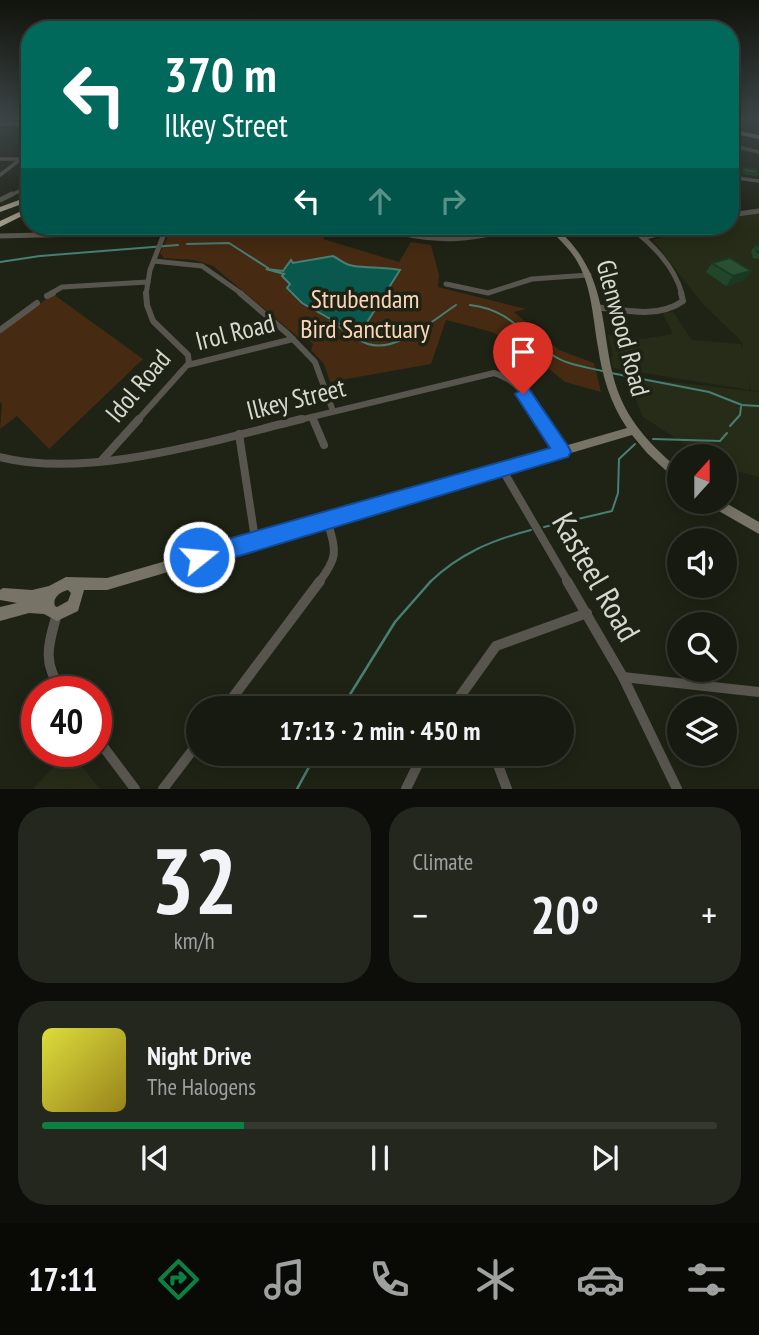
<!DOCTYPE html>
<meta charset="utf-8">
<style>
:root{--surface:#171a10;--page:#24271e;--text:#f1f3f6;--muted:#9ea19f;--line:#363830;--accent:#0b8043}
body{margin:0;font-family:"PT Sans Narrow",sans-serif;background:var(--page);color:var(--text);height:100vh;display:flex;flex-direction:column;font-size:26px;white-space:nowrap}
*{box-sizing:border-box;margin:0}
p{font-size:23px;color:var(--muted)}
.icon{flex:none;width:38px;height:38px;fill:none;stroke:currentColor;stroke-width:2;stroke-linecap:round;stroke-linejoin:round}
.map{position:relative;height:789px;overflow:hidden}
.side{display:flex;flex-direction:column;gap:18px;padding:18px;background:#0d0e09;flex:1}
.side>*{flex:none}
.banner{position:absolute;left:21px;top:21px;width:718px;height:214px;border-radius:28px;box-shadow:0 4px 18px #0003,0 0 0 2px var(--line);background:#00695c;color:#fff;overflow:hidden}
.needle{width:46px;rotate:21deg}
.controls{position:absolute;left:667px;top:444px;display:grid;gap:14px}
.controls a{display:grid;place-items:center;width:70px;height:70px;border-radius:50%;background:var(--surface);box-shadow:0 4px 18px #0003,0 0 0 2px var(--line);font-size:35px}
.speed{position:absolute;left:21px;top:676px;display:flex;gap:14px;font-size:35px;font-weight:700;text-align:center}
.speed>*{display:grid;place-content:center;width:91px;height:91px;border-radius:50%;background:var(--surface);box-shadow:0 4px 18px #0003,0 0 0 2px var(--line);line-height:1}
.speed .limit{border:10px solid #d22;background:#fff;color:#111}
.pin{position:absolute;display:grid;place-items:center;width:60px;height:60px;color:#fff;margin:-72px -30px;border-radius:50% 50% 50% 0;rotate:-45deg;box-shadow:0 0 7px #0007}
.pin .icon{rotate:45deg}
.me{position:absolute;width:77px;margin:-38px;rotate:73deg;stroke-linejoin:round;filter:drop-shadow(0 0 5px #0008)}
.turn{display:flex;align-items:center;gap:24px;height:147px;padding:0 28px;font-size:32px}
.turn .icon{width:91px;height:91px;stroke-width:2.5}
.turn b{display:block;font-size:49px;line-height:60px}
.lanes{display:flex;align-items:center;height:66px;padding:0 28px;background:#0003;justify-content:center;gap:35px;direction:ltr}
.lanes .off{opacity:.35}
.big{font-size:52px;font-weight:700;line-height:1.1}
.side .tile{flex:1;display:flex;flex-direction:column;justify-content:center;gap:10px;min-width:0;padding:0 24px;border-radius:28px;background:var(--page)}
.side .dial{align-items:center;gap:0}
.dial b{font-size:91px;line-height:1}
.song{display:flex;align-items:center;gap:21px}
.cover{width:84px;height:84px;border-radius:10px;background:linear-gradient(135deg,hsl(60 70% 55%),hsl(50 70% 35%))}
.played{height:7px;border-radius:4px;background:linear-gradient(90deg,var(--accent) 30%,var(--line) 30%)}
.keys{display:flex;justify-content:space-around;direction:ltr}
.heat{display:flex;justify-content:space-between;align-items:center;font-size:38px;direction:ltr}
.side .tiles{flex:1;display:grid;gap:18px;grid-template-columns:1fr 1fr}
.tile:last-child{grid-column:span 2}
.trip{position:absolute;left:186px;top:696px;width:388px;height:70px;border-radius:35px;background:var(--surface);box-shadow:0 4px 18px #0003,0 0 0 2px var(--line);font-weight:700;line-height:70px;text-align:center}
.tab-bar{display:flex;height:112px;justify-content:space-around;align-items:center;background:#090a06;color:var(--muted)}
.tab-bar .icon{width:49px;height:49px}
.tab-bar .current{color:var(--accent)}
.tab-bar b{font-size:32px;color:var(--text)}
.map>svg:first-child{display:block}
.built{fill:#272c18}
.green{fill:#462a12}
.water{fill:#0a584d;stroke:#477f74;stroke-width:2}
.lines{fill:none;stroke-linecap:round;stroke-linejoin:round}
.stream-far1{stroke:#477f74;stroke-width:2}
.stream{stroke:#477f74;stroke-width:2.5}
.street-far4{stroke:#58554e;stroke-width:3.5}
.street-far3{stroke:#58554e;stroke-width:5}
.street-far2{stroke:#58554e;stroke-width:6}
.street-far1{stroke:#58554e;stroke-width:8}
.street{stroke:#58554e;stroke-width:10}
.secondary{fill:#777367;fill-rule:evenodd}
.primary{fill:#8f897b;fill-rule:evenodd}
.highway{fill:#a49e8d;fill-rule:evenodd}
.wall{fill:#22462a}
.shaded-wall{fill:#1b3922}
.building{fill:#275131;stroke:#1b3922;stroke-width:2}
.route{fill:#1a73e8;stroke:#114b97;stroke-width:2}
.labels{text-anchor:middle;stroke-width:7;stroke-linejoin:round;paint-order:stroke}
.park-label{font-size:26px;fill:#fdd5b6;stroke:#1f2315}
.street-label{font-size:26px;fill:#d6d9cf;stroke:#1f2315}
.near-street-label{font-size:32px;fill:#d6d9cf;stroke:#1f2315}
</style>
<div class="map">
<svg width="759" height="789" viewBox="0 0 759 789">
<rect width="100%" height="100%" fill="#1f2315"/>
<!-- built -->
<g class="built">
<polygon points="759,213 759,391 751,390 748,378 750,390 613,368 611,358 613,356 608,335 643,339 673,334 663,313 673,312 692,340 740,344 743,349 742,342 702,303 653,240 702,226 730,226 730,218"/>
<polygon points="627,377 759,392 759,477 725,468 724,457 705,457 643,417"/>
<polygon points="69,751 100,789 33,789"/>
</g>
<!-- green -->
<g class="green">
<polygon points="219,226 284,226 326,233 323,239 399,262 411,242 431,245 439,275 438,287 526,309 514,312 559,350 594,363 601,392 565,382 531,354 492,332 446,320 431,364 330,382 324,364 311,350 313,344 306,338 298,337 213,266 194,260 164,258 160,253 169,234 214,233"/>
<polygon points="53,294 143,359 49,449 17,416 0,429 2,404 0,402 0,333"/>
</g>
<!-- water -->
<path class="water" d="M333,256c8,4 11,9 21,10 15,2 31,1 46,4l-41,65 -57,-32 -15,-15 3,-4 -8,-8 2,-2 -18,-5 17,2 8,-11 2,3z"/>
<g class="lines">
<!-- stream-far1 -->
<g class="stream-far1">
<polyline points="187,244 229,243 268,268"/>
<polyline points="0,262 40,256 178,245"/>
<path d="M470,305c42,5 52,30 84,51 14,9 32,11 48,15"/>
<path d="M330,321c12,7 24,19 38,23 29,9 65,-24 88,-39"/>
<polyline points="611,373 709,392 742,405 759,406"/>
<polyline points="730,426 740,415 741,407"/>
<polyline points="653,439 720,441 727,433"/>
<polyline points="544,527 612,511 618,493 619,459 635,444"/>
<path d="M430,582c29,-28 62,-42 101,-52"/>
</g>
<!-- stream -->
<g class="stream">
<polyline points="341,709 395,622 431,581"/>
<polyline points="297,789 316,754"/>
</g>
<!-- street-far4 -->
<g class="street-far4">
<polyline points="0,124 30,124"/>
<polyline points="730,145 759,152"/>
<polyline points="0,159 18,159"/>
<polyline points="0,175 30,152"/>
<polyline points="730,177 759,181"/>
<polyline points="9,196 30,186"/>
</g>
<!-- street-far3 -->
<g class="street-far3">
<polyline points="0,200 12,194"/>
<polyline points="730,215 759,211"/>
<path d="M378,226c55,20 92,14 147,0"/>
<path d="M629,226c23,18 45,39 53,68"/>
<polyline points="0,236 165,232"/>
<polyline points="645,237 691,226"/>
<polyline points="154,261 202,266 242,294"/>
<polyline points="446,284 488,293 532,279 589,275"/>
<polyline points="50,294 62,287 148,282"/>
<polyline points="146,294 150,270 167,226"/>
</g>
<!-- street-far2 -->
<g class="street-far2">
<polyline points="240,293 288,334 315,362 333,411"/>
<polyline points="47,296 53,293"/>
<path d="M595,307c28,3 63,12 88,-6l-2,-8"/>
<polyline points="0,330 37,303"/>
<polyline points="188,365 293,339"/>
<polyline points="312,417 314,421"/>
<polyline points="137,421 189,363 188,355 153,321 147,305 146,293"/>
<path d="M295,421l199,-48c25,7 34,27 47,48"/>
</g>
<!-- street-far1 -->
<g class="street-far1">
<polyline points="313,419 324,445"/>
<polyline points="540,419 562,452"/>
<polyline points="239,434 255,539"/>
<path d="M0,457c89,23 214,-17 302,-38"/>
<polyline points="102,460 139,419"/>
<polyline points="502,469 568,582"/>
<path d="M319,582c20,-26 17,-31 8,-62"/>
</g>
<!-- street -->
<g class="street">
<polyline points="567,581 623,677 677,789"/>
<path d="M57,614c-9,32 -15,48 5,77"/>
<polyline points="623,677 759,692"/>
<polyline points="224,709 320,581"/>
<polyline points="451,709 496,646 587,613"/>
<polyline points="96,737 135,789"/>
<polyline points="494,754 507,789"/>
<polyline points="163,789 198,743"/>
<polyline points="406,789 423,754"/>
</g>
<!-- secondary -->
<g class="secondary">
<path d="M547,226h7c12,11 23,22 31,37 24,41 17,93 36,136 12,28 35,51 58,70v12l-4,-2 -28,-26 -15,-18 -525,155h-23l-6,21 -21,10 -13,-7 -15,-1 -29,8v-14l17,-4 -17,-3v-10l3,-2 29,2 17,-4 17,-9 41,1 520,-150c-17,-25 -25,-53 -29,-81 -5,-28 -6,-59 -20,-84 -8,-15 -21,-25 -31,-37zM68,590l3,3 -3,8 -11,6 -2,-1c-3,-8 5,-14 13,-16z"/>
<polygon points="708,502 724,502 759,522 759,534 710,506"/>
</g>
<!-- primary -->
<polygon class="primary" points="730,129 759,135 759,139 730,133"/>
<!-- highway -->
<g class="highway">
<polygon points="30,196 30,201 0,212 0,207"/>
<polygon points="30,207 30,212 0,227 0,221"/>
</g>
</g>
<!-- wall -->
<g class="wall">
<polygon points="743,168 758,174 756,176 743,174 742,170"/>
<polygon points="755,246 759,246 759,259 753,258 751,251"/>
<polygon points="712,263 751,271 744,280 726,286 706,272"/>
</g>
<!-- shaded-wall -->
<polygon class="shaded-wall" points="751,271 744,280 726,286 733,276"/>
<!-- building -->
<g class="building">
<polygon points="743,168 757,170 758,174 744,172"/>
<polygon points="755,246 759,246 759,253 757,252"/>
<polygon points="730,258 751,271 733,276 712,263"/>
</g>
<!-- sky -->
<linearGradient id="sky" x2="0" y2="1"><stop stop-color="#11130c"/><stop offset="0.52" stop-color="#3c4546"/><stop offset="1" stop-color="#3c4546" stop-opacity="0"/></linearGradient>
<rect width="759" height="229" fill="url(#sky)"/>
<!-- route -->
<polygon class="route" points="523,388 529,389 568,446 571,452 568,457 199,568 192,565 189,557 192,550 199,547 550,448 515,394"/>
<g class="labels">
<!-- park labels -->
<g class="park-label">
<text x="365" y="308">Strubendam<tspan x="365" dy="30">Bird Sanctuary</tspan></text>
</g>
<!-- street labels -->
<g class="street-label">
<text transform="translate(623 328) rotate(75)" y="9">Glenwood Road</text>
<text transform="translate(235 332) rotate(-14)" y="9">Irol Road</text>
<text transform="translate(138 386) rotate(-50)" y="9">Idol Road</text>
<text transform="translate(296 399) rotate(-14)" y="9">Ilkey Street</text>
</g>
<!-- near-street labels -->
<g class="near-street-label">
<text transform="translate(596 577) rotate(60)" y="11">Kasteel Road</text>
</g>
</g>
</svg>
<div class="controls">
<a><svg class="needle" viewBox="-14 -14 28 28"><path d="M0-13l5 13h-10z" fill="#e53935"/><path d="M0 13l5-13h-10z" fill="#9ea19f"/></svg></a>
<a><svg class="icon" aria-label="sound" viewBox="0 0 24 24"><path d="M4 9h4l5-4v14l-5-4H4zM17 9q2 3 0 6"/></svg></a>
<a><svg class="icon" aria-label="search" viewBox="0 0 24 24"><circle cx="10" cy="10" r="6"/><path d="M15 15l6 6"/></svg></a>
<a><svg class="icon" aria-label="layers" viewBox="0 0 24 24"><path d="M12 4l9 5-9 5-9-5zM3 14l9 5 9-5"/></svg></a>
</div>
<div class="speed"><div class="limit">40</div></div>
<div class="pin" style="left:523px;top:394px;background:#d93025"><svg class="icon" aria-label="arrive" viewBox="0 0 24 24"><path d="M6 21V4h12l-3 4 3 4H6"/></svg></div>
<svg class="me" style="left:199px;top:557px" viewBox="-20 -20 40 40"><circle r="17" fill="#1a73e8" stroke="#fff" stroke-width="3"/><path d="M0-11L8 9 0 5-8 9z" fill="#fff"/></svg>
<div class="trip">17:13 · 2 min · 450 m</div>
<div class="banner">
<div class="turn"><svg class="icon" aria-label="left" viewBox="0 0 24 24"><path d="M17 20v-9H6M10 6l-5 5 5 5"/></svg><div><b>370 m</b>Ilkey Street</div></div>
<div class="lanes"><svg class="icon" aria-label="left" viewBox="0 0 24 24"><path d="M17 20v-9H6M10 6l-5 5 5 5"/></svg><svg class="icon off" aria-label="ahead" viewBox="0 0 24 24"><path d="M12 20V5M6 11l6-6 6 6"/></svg><svg class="icon off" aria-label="right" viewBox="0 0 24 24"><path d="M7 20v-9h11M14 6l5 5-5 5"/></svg></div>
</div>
</div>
<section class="side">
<div class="tiles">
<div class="tile dial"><b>32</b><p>km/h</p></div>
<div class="tile"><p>Climate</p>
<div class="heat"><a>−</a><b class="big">20°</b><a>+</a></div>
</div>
<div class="tile">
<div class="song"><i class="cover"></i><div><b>Night Drive</b><p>The Halogens</p></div></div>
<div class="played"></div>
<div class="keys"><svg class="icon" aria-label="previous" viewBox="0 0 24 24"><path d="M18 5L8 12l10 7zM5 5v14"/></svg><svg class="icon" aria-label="pause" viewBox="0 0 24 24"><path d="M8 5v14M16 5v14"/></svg><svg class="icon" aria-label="next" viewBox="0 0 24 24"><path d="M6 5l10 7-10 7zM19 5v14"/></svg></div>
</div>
</div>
</section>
<nav class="tab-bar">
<b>17:11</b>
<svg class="icon current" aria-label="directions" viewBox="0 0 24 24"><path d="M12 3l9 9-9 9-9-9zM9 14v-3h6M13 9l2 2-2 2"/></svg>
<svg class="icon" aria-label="music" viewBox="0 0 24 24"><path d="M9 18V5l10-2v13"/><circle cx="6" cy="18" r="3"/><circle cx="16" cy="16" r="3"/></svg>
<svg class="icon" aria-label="phone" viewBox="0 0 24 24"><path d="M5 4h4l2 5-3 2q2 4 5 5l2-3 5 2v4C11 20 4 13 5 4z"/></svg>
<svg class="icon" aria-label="climate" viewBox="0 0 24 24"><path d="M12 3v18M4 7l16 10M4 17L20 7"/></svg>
<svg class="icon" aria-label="car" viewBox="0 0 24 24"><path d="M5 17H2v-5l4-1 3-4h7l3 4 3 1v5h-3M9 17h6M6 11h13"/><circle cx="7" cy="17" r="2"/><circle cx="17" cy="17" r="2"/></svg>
<svg class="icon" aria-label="filters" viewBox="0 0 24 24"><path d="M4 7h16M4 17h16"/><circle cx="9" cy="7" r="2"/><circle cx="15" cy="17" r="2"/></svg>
</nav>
